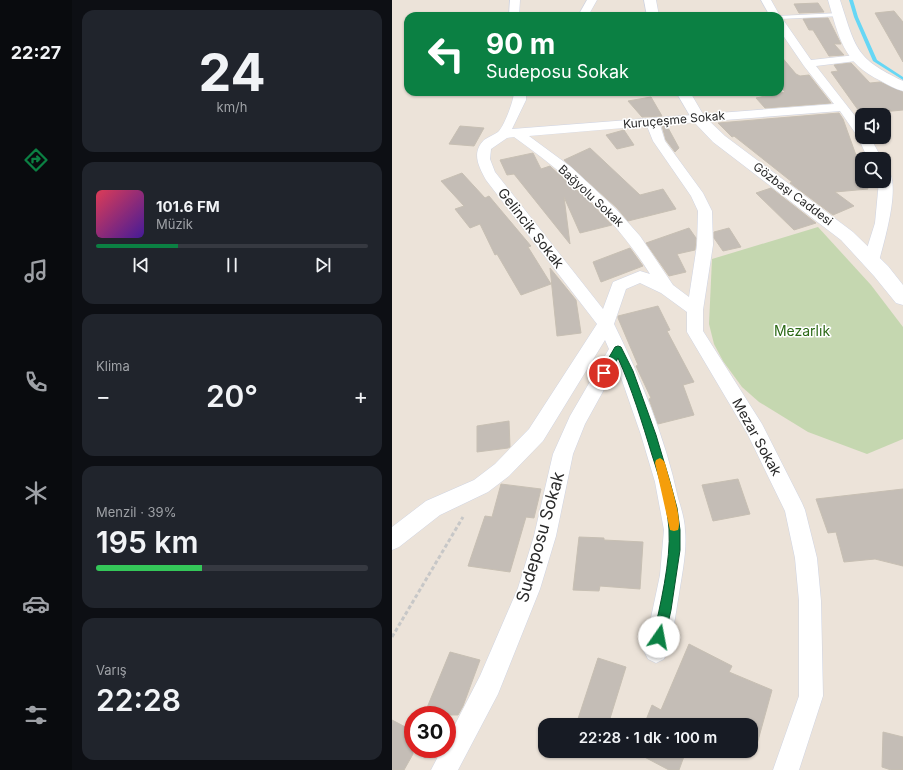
<!DOCTYPE html>
<html lang="tr">
<meta charset="utf-8">
<style>
:root{--surface:#171b24;--page:#20242c;--text:#f1f3f6;--muted:#9ea1a6;--line:#363941;--accent:#0b8043}
body{margin:0;font-family:Inter,sans-serif;background:var(--page);color:var(--text);height:100vh;display:flex;flex-direction:column;font-size:15px;white-space:nowrap}
*{box-sizing:border-box;margin:0}
p{font-size:13px;color:var(--muted)}
.icon{flex:none;width:22px;height:22px;fill:none;stroke:currentColor;stroke-width:2;stroke-linecap:round;stroke-linejoin:round}
.map{position:relative;flex:1;overflow:hidden}
.drawer{display:flex;flex-direction:column;gap:10px;padding:10px;background:#0d0f14;width:320px}
.drawer>*{flex:none}
.top-card{position:absolute;left:12px;top:12px;width:380px;height:84px;border-radius:12px;box-shadow:0 1px 3px #0004;background:#0b8043;color:#fff;overflow:hidden}
.buttons{position:absolute;left:463px;top:108px;display:grid;gap:8px}
.buttons a{display:grid;place-items:center;width:36px;height:36px;border-radius:8px;background:var(--surface);box-shadow:0 1px 3px #0004;font-size:20px}
.speed{position:absolute;left:12px;top:706px;display:flex;gap:8px;font-size:20px;font-weight:700;text-align:center}
.speed>*{display:grid;place-content:center;width:52px;height:52px;border-radius:50%;background:var(--surface);box-shadow:0 1px 3px #0004;line-height:1}
.speed .limit{border:6px solid #d22;background:#fff;color:#111}
.pin{position:absolute;display:grid;place-items:center;width:34px;height:34px;color:#fff;margin:-17px;border:2px solid #fff;border-radius:50%;box-shadow:0 1px 4px #0007}
.me{position:absolute;width:44px;margin:-22px;rotate:12deg;stroke-linejoin:round;filter:drop-shadow(0 0 3px #0008)}
.turn{display:flex;align-items:center;gap:14px;height:84px;padding:0 16px;font-size:18px}
.turn .icon{width:52px;height:52px;stroke-width:2.5}
.turn b{display:block;font-size:28px;line-height:34px}
.big{font-size:30px;font-weight:600;line-height:1.1}
.drawer .tile{flex:1;display:flex;flex-direction:column;justify-content:center;gap:6px;min-width:0;padding:0 14px;border-radius:12px;background:var(--page)}
.drawer .dial{align-items:center;gap:0}
.dial b{font-size:52px;line-height:1}
.song{display:flex;align-items:center;gap:12px}
.cover{width:48px;height:48px;border-radius:6px;background:linear-gradient(135deg,hsl(350 70% 55%),hsl(260 70% 35%))}
.played{height:4px;border-radius:2px;background:linear-gradient(90deg,var(--accent) 30%,var(--line) 30%)}
.keys{display:flex;justify-content:space-around;direction:ltr}
.heat{display:flex;justify-content:space-between;align-items:center;font-size:22px;direction:ltr}
.charge{height:6px;border-radius:3px;background:linear-gradient(90deg,#34c759 39%,var(--line) 0)}
.trip{position:absolute;left:146px;top:718px;width:220px;height:40px;border-radius:12px;background:var(--surface);box-shadow:0 1px 3px #0004;font-weight:600;line-height:40px;text-align:center}
main{display:flex;flex:1;min-height:0}
.tabs{display:flex;flex-direction:column;width:72px;justify-content:space-around;align-items:center;background:#090b0e;color:var(--muted)}
.tabs .icon{width:28px;height:28px}
.tabs .active{color:var(--accent)}
.tabs b{font-size:18px;color:var(--text)}
.map>svg:first-child{display:block}
.cemetery{fill:#c5d7b0}
.lines{fill:none;stroke-linecap:round;stroke-linejoin:round}
.stream{fill:#66d7f5;fill-rule:evenodd}
.building{fill:#c4bdb6;stroke:#c7bfb3}
.lane-casing{stroke:#cfd4e3;stroke-width:1}
.street-casing{stroke:#cfd4e3;stroke-width:1}
.secondary-casing{stroke:#cfd4e3;stroke-width:1}
.path{stroke:#c7c7c7;stroke-width:3;stroke-dasharray:4 2.5;stroke-linecap:butt}
.lane{fill:#fff;fill-rule:evenodd}
.street{fill:#fff;fill-rule:evenodd}
.secondary{fill:#fff;fill-rule:evenodd}
.route{fill:#0b8043;stroke:#07532c}
.slow{fill:#f59e0b}
.labels{text-anchor:middle;stroke-width:3;stroke-linejoin:round;paint-order:stroke}
.far-street-label{font-size:12px;fill:#292929;stroke:#fff}
.street-label{font-size:14px;fill:#292929;stroke:#fff}
.park-label{font-size:14px;fill:#2c6916;stroke:#fff}
.near-street-label{font-size:17px;fill:#292929;stroke:#fff}
</style>
<main>
<nav class="tabs">
<b>22:27</b>
<svg class="icon active" aria-label="directions" viewBox="0 0 24 24"><path d="M12 3l9 9-9 9-9-9zM9 14v-3h6M13 9l2 2-2 2"/></svg>
<svg class="icon" aria-label="music" viewBox="0 0 24 24"><path d="M9 18V5l10-2v13"/><circle cx="6" cy="18" r="3"/><circle cx="16" cy="16" r="3"/></svg>
<svg class="icon" aria-label="phone" viewBox="0 0 24 24"><path d="M5 4h4l2 5-3 2q2 4 5 5l2-3 5 2v4C11 20 4 13 5 4z"/></svg>
<svg class="icon" aria-label="climate" viewBox="0 0 24 24"><path d="M12 3v18M4 7l16 10M4 17L20 7"/></svg>
<svg class="icon" aria-label="car" viewBox="0 0 24 24"><path d="M5 17H2v-5l4-1 3-4h7l3 4 3 1v5h-3M9 17h6M6 11h13"/><circle cx="7" cy="17" r="2"/><circle cx="17" cy="17" r="2"/></svg>
<svg class="icon" aria-label="filters" viewBox="0 0 24 24"><path d="M4 7h16M4 17h16"/><circle cx="9" cy="7" r="2"/><circle cx="15" cy="17" r="2"/></svg>
</nav>
<section class="drawer">
<div class="tile dial"><b>24</b><p>km/h</p></div>
<div class="tile">
<div class="song"><i class="cover"></i><div><b>101.6 FM</b><p>Müzik</p></div></div>
<div class="played"></div>
<div class="keys"><svg class="icon" aria-label="previous" viewBox="0 0 24 24"><path d="M18 5L8 12l10 7zM5 5v14"/></svg><svg class="icon" aria-label="pause" viewBox="0 0 24 24"><path d="M8 5v14M16 5v14"/></svg><svg class="icon" aria-label="next" viewBox="0 0 24 24"><path d="M6 5l10 7-10 7zM19 5v14"/></svg></div>
</div>
<div class="tile"><p>Klima</p>
<div class="heat"><a>−</a><b class="big">20°</b><a>+</a></div>
</div>
<div class="tile"><p>Menzil · 39%</p><b class="big">195 km</b><div class="charge"></div></div>
<div class="tile"><p>Varış</p><b class="big">22:28</b></div>
</section>
<div class="map">
<svg width="511" height="770" viewBox="0 0 511 770">
<rect width="100%" height="100%" fill="#ece3d9"/>
<!-- cemetery -->
<polygon class="cemetery" points="426,227 479,285 511,327 511,439 475,454 416,432 367,402 350,387 331,361 322,344 317,324 320,259"/>
<g class="lines">
<!-- stream -->
<polygon class="stream" points="457,0 461,0 466,17 485,60 511,77 511,80 481,61 462,17"/>
</g>
<!-- building -->
<g class="building">
<polygon points="426,3 432,12 407,13 402,4"/>
<polygon points="502,11 511,22 511,62 483,13"/>
<polygon points="436,18 449,44 442,44 452,55 437,56 421,30 417,30 411,19"/>
<polygon points="388,55 404,74 408,76 417,75 439,103 373,108 364,98 393,92 388,86"/>
<polygon points="459,63 478,83 488,82 511,92 511,110 469,114 439,72 446,71 442,65"/>
<polygon points="259,97 270,116 250,117 236,101"/>
<polygon points="447,113 451,119 470,172 470,181 473,181 476,189 443,192 462,206 441,215 398,183 400,182 342,136 340,137 326,123"/>
<polygon points="68,126 92,128 82,146 57,144"/>
<polygon points="270,126 275,126 287,148 283,152 274,140"/>
<polygon points="232,130 242,145 225,149 214,135"/>
<polygon points="198,148 248,195 271,189 284,209 236,221 225,208 172,160"/>
<polygon points="141,153 149,169 158,166 160,168 196,200 220,225 188,233 172,197 178,244 122,174 115,175 108,160"/>
<polygon points="70,173 93,198 97,196 139,246 136,247 159,284 129,295 105,254 103,255 88,224 78,228 63,209 72,206 49,181"/>
<polygon points="379,188 424,223 402,230 364,193"/>
<polygon points="297,228 304,238 303,250 285,254 294,272 277,276 254,243"/>
<polygon points="337,228 349,247 331,251 322,238 322,232"/>
<polygon points="238,248 251,266 209,282 201,262"/>
<polygon points="158,268 184,300 189,333 165,336"/>
<polygon points="266,306 278,330 275,331 302,382 291,385 302,415 266,424 257,399 259,398 244,366 246,365 226,318 226,316"/>
<polygon points="117,421 118,447 116,448 85,452 85,426"/>
<polygon points="346,479 358,514 321,521 310,485"/>
<polygon points="109,484 149,489 142,518 134,517 118,572 76,566 93,516 100,517"/>
<polygon points="511,489 511,566 483,559 452,562 444,532 436,533 424,499"/>
<polygon points="187,537 212,538 212,540 251,542 248,589 208,586 207,591 181,590"/>
<polygon points="297,644 340,666 337,672 380,690 362,755 353,751 359,751 359,725 252,725 260,705 269,710"/>
<polygon points="58,652 88,660 71,706 66,715 32,715"/>
<polygon points="206,658 234,667 216,725 184,725"/>
<polygon points="0,720 21,731 21,754 12,770 0,770"/>
<polygon points="491,732 511,737 511,770 499,770 490,767"/>
<polygon points="241,751 294,751 287,770 277,770"/>
</g>
<g class="lines">
<!-- lane casing -->
<g class="lane-casing">
<polygon id="lane" points="447,13 449,14 449,16 388,19 388,16 386,16"/>
</g>
<!-- street casing -->
<g class="street-casing">
<g id="street">
<polygon points="118,0 128,0 127,16 117,16"/>
<polygon points="195,0 205,0 196,16 186,16"/>
<polygon points="369,0 379,0 388,16 378,16"/>
<path d="M388,20l4,1 27,39 45,-5 4,1 2,2 -6,3 -40,5 46,59v12h8l12,22h-14l-10,-22 -18,-26 -180,14 5,16 38,52 9,18 1,34 -10,65v21l59,93 40,79 3,7 12,48 4,43 2,95 -24,74h-26l26,-74v-95l-4,-43 -10,-47 -37,-76 -61,-103v-20l-26,-19 -21,-10 -14,6 -12,35c27,55 51,113 64,174 3,10 7,22 7,33 2,20 -3,43 -6,63 -4,22 -6,45 -15,65l-8,4 -8,-4 -4,-8 16,-76 4,-45 -9,-48 -14,-47 -24,-69 -32,58 -12,30 -17,82 -16,53 -42,105 -40,76h-27l11,-21h5v-9l33,-64 38,-88 16,-52 19,-82 17,-38 39,-67 -4,-9 -62,101 -34,35 -21,16 -48,23 -41,32 -7,3v-23l34,-26 48,-21 21,-16 34,-35 68,-105 -111,-144c-7,-13 -15,-27 -2,-40 4,-3 10,-5 14,-8 6,-5 16,-32 16,-40h12v8l-14,29 322,-25 -30,-38 -24,-35zM255,126l6,15 38,55 7,15 -1,34 -8,52 -16,-12 -33,-49 -24,-27 -45,-42 -42,-31zM122,137c54,38 101,81 136,137l-10,-3 -27,11 -10,27 -108,-137 -5,-13 1,-10 16,-11z"/>
<path d="M492,171l5,1c11,16 -5,70 -10,89l-3,4 -5,1 -5,-1 -3,-4 12,-38 4,-42h5z"/>
</g>
</g>
<!-- secondary casing -->
<g class="secondary-casing">
<g id="secondary">
<polygon points="252,0 264,0 267,16 255,16"/>
<path d="M436,0h12c16,49 15,58 63,81v10c-8,-2 -15,-6 -22,-10 -38,-18 -42,-44 -53,-81z"/>
<polygon points="284,92 298,92 312,116 333,136 461,232 496,266 511,285 511,305 504,303 482,276 449,240 321,142 301,121"/>
</g>
</g>
<!-- path -->
<polyline class="path" points="0,637 71,517"/>
<!-- lane -->
<use href="#lane" class="lane"/>
<!-- street -->
<use href="#street" class="street"/>
<!-- secondary -->
<use href="#secondary" class="secondary"/>
</g>
<!-- route -->
<path class="route" d="M226,346l3,1 12,24 23,64 14,47 7,26 3,22v20l-9,60 -6,27 -2,4 -4,2 -4,-2 -2,-4c7,-30 18,-77 16,-108 -2,-25 -9,-50 -17,-74 -10,-33 -20,-66 -34,-97l-10,18h-7l-1,-3 15,-26z"/>
<!-- slow -->
<path class="slow" d="M268,458l3,2 2,3c3,13 18,56 13,67l-4,1 -4,-1 -15,-67 1,-3z"/>
<g class="labels">
<!-- far-street labels -->
<g class="far-street-label">
<text transform="translate(282 120) rotate(-5)" y="4">Kuruçeşme Sokak</text>
<text transform="translate(401 194) rotate(37)" y="4">Gözbaşı Caddesi</text>
<text transform="translate(199 196) rotate(43)" y="4">Bağyolu Sokak</text>
</g>
<!-- street labels -->
<g class="street-label">
<text transform="translate(139 228) rotate(52)" y="5">Gelincik Sokak</text>
<text transform="translate(365 437) rotate(61)" y="5">Mezar Sokak</text>
</g>
<!-- park labels -->
<g class="park-label">
<text x="410" y="336">Mezarlık</text>
</g>
<!-- near-street labels -->
<g class="near-street-label">
<text transform="translate(148 537) rotate(-74)" y="6">Sudeposu Sokak</text>
</g>
</g>
</svg>
<div class="buttons">
<a><svg class="icon" aria-label="sound" viewBox="0 0 24 24"><path d="M4 9h4l5-4v14l-5-4H4zM17 9q2 3 0 6"/></svg></a>
<a><svg class="icon" aria-label="search" viewBox="0 0 24 24"><circle cx="10" cy="10" r="6"/><path d="M15 15l6 6"/></svg></a>
</div>
<div class="speed"><div class="limit">30</div></div>
<div class="pin" style="left:212px;top:373px;background:#d93025"><svg class="icon" aria-label="arrive" viewBox="0 0 24 24"><path d="M6 21V4h12l-3 4 3 4H6"/></svg></div>
<svg class="me" style="left:267px;top:637px" viewBox="-20 -20 40 40"><circle r="19" fill="#fff"/><path d="M0-13L10 11 0 6-10 11z" fill="#0b8043"/></svg>
<div class="trip">22:28 · 1 dk · 100 m</div>
<div class="top-card">
<div class="turn"><svg class="icon" aria-label="left" viewBox="0 0 24 24"><path d="M17 20v-9H6M10 6l-5 5 5 5"/></svg><div><b>90 m</b>Sudeposu Sokak</div></div>
</div>
</div>
</main>
